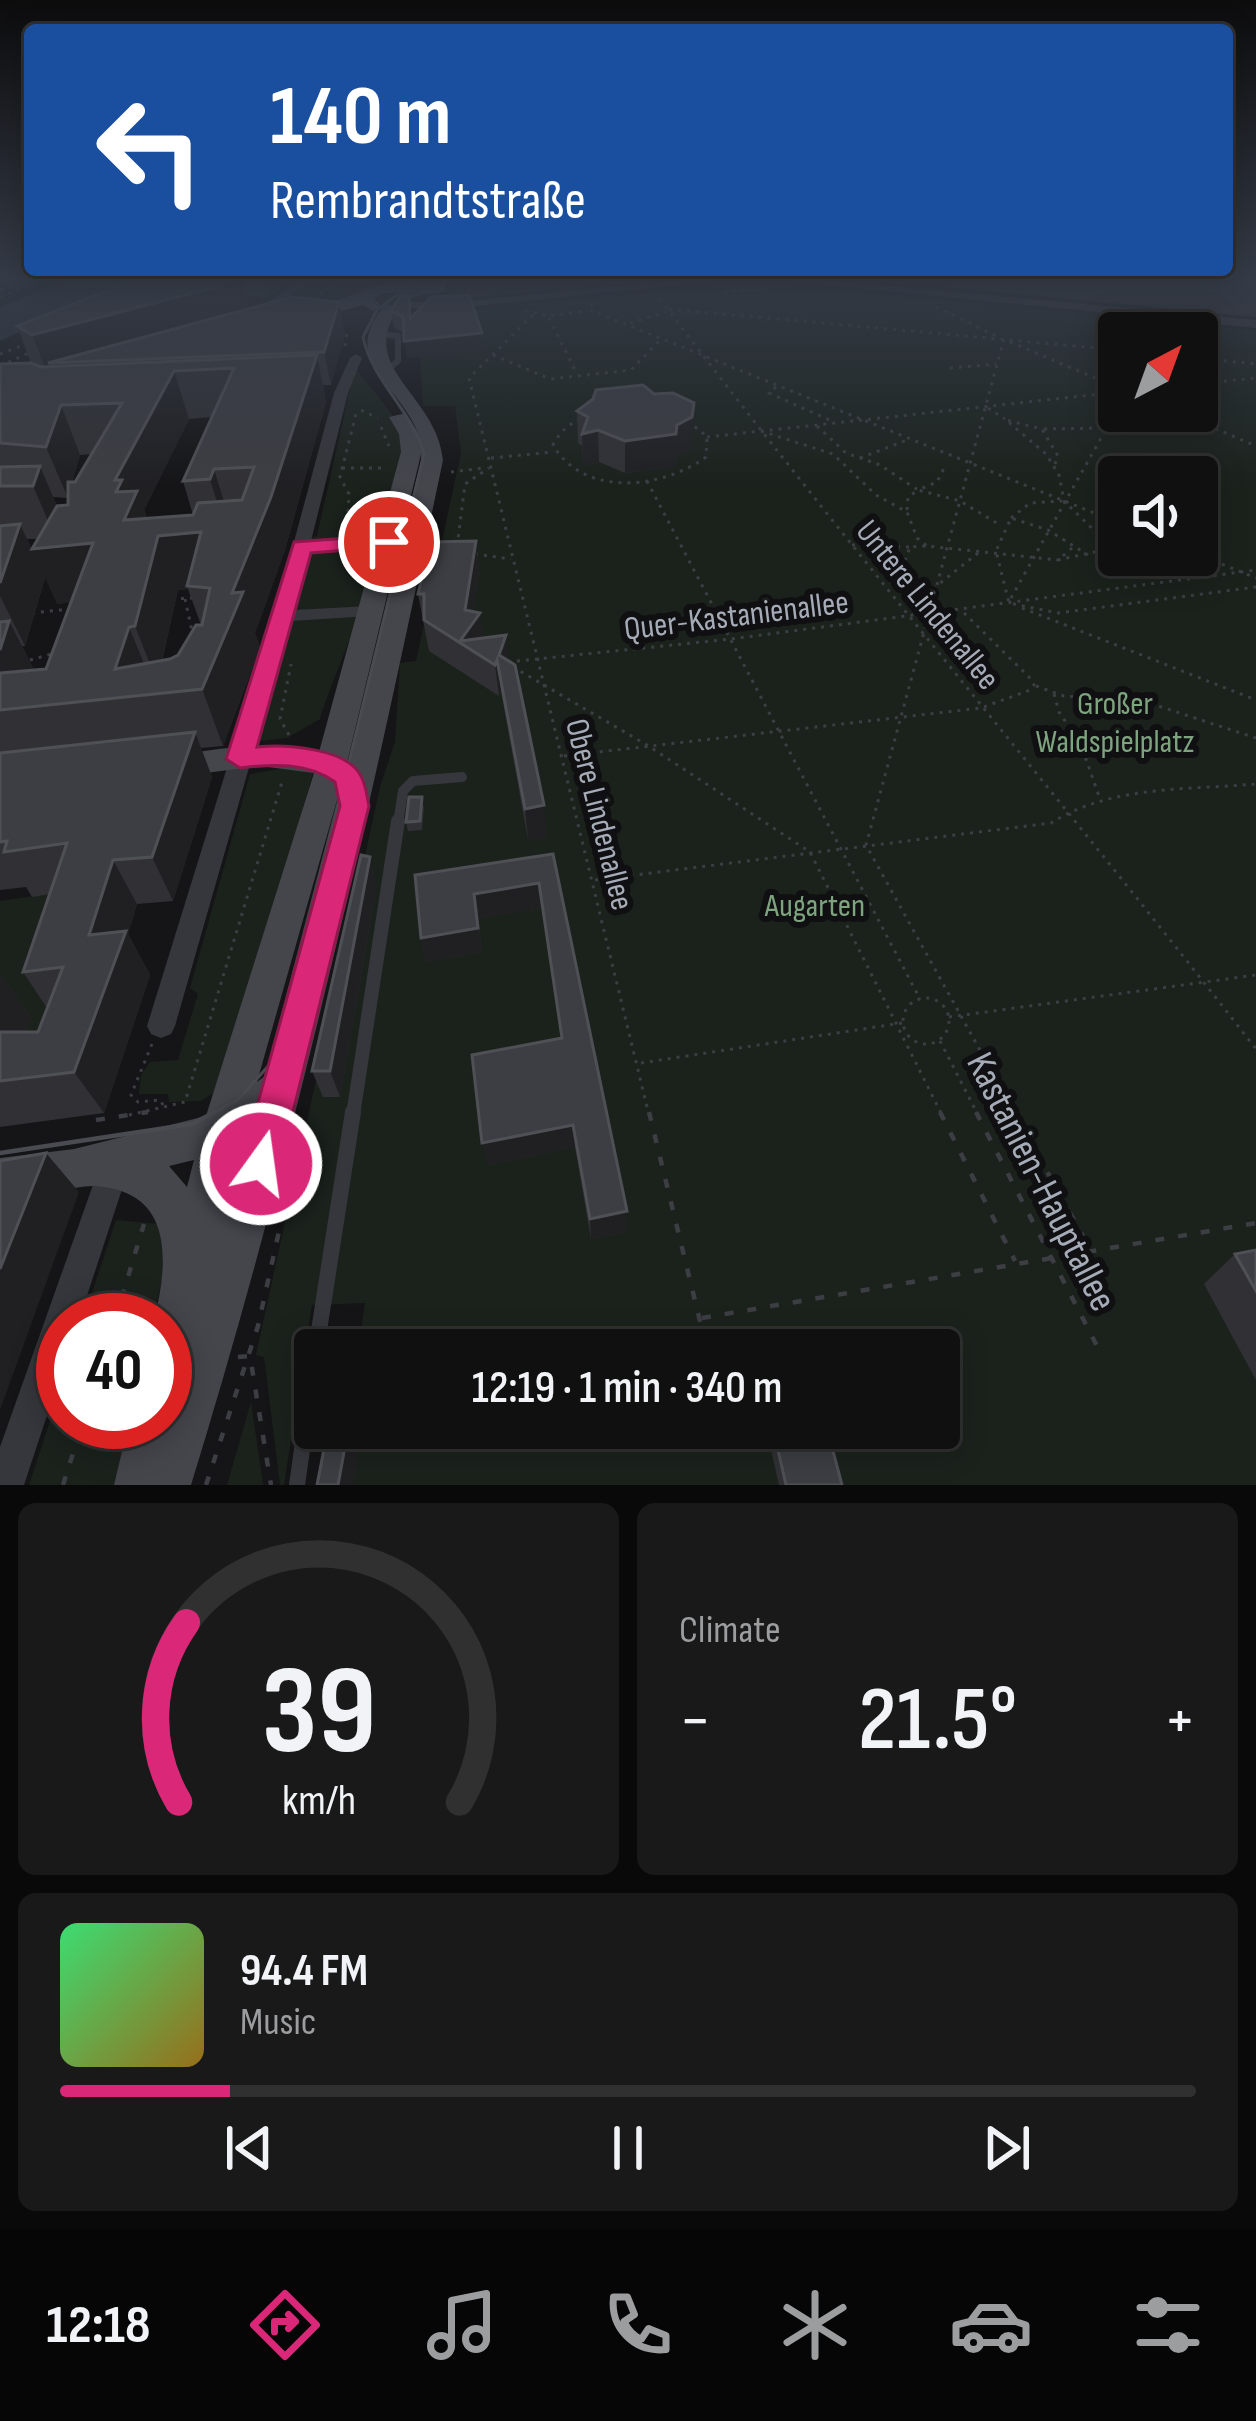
<!DOCTYPE html>
<meta charset="utf-8">
<style>
:root{--surface:#101011;--page:#19191a;--text:#f1f3f6;--muted:#9c9d9f;--line:#303031;--accent:#db2777}
body{margin:0;font-family:"Sofia Sans Condensed",sans-serif;background:var(--page);color:var(--text);height:100vh;display:flex;flex-direction:column;font-size:45px;white-space:nowrap}
*{box-sizing:border-box;margin:0}
p{font-size:39px;color:var(--muted)}
.icon{flex:none;width:66px;height:66px;fill:none;stroke:currentColor;stroke-width:2;stroke-linecap:round;stroke-linejoin:round}
.map{position:relative;height:1485px;overflow:hidden}
.panel{display:flex;flex-direction:column;gap:18px;padding:18px;background:#090909;flex:1}
.panel>*{flex:none}
.guide{position:absolute;left:24px;top:24px;width:1209px;height:252px;border-radius:12px;box-shadow:0 6px 30px #0003,0 0 0 3px var(--line);background:#1a4fa0;color:#fff;overflow:hidden}
.needle{width:78px;rotate:41deg}
.controls{position:absolute;left:1098px;top:312px;display:grid;gap:24px}
.controls a{display:grid;place-items:center;width:120px;height:120px;border-radius:12px;background:var(--surface);box-shadow:0 6px 30px #0003,0 0 0 3px var(--line);font-size:60px}
.speed{position:absolute;left:36px;top:1293px;display:flex;gap:24px;font-size:60px;font-weight:700;text-align:center}
.speed>*{display:grid;place-content:center;width:156px;height:156px;border-radius:50%;background:var(--surface);box-shadow:0 6px 30px #0003,0 0 0 3px var(--line);line-height:1}
.speed .limit{border:18px solid #d22;background:#fff;color:#111}
.pin{position:absolute;display:grid;place-items:center;width:102px;height:102px;color:#fff;margin:-51px;border:6px solid #fff;border-radius:50%;box-shadow:0 3px 12px #0007}
.me{position:absolute;width:132px;margin:-66px;rotate:14deg;stroke-linejoin:round;filter:drop-shadow(0 0 9px #0008)}
.turn{display:flex;align-items:center;gap:42px;height:252px;padding:0 48px;font-size:54px}
.turn .icon{width:156px;height:156px;stroke-width:2.5}
.turn b{display:block;font-size:84px;line-height:102px}
.big{font-size:90px;font-weight:600;line-height:1.1}
.panel .card{flex:1;display:flex;flex-direction:column;justify-content:center;gap:18px;min-width:0;padding:0 42px;border-radius:18px;background:var(--page)}
.panel .dial{align-items:center;gap:0}
.dial svg{height:312px;overflow:visible;fill:none;stroke:var(--line);stroke-width:7;stroke-linecap:round;text-anchor:middle}
.dial text{fill:var(--text);stroke:none}
.song{display:flex;align-items:center;gap:36px}
.cover{width:144px;height:144px;border-radius:18px;background:linear-gradient(135deg,hsl(140 70% 55%),hsl(40 70% 35%))}
.played{height:12px;border-radius:6px;background:linear-gradient(90deg,var(--accent) 15%,var(--line) 15%)}
.keys{display:flex;justify-content:space-around;direction:ltr}
.heat{display:flex;justify-content:space-between;align-items:center;font-size:66px;direction:ltr}
.panel .tiles{flex:1;display:grid;gap:18px;grid-template-columns:1fr 1fr}
.card:last-child{grid-column:span 2}
.trip{position:absolute;left:294px;top:1329px;width:666px;height:120px;border-radius:12px;background:var(--surface);box-shadow:0 6px 30px #0003,0 0 0 3px var(--line);font-weight:600;line-height:120px;text-align:center}
.tab-bar{display:flex;height:192px;justify-content:space-around;align-items:center;background:#060607;color:var(--muted)}
.tab-bar .icon{width:84px;height:84px}
.tab-bar .selected{color:var(--accent)}
.tab-bar b{font-size:54px;color:var(--text)}
.map>svg:first-child{display:block}
.green{fill:#1b221c;fill-rule:evenodd}
.water{fill:#2b343b}
.lines{fill:none;stroke-linecap:round;stroke-linejoin:round}
.path-far1{stroke:#3c3e43;stroke-width:3;stroke-dasharray:3 6;stroke-linecap:butt}
.path{stroke:#3c3e43;stroke-width:4.5;stroke-dasharray:9 14;stroke-linecap:butt}
.lane-far3{stroke:#36373c;stroke-width:6}
.lane-far2{stroke:#36373c;stroke-width:10}
.lane-far1{stroke:#36373c;stroke-width:14}
.lane{stroke:#36373c;stroke-width:16}
.street{fill:#36373c;fill-rule:evenodd}
.secondary{fill:#44464c;fill-rule:evenodd}
.tram-far1{stroke:#494b51;stroke-width:3}
.tram{stroke:#494b51;stroke-width:4.5}
.wall{fill:#313135;fill-rule:evenodd}
.shaded-wall{fill:#202023}
.building{fill:#3d3e43;stroke:#4e5055;stroke-width:3;fill-rule:evenodd}
.route{fill:#db2777;stroke:#8e194d;stroke-width:3}
.labels{text-anchor:middle;stroke-width:12;stroke-linejoin:round;paint-order:stroke}
.street-label{font-size:33px;fill:#a6acb7;stroke:#101012}
.park-label{font-size:33px;fill:#7da37f;stroke:#101012}
.near-street-label{font-size:39px;fill:#a6acb7;stroke:#101012}
</style>
<div class="map">
<svg width="1256" height="1485" viewBox="0 0 1256 1485">
<rect width="100%" height="100%" fill="#151517"/>
<!-- green -->
<g class="green">
<path d="M760,283l496,47v1155h-922l10,-57h595v-78h-581l7,-47 -53,2 -28,180h-4l-16,-128 -8,-2 124,-568 15,-45 5,-79 16,-2 45,-208 -6,-47h-32l-3,-49 53,-48zM1119,333h78v78h-78zM1119,477h78v78h-78z"/>
<path d="M355,368c13,18 36,40 44,60 22,60 -59,226 -79,291l-33,19 -28,3 -2,-10 55,-194 5,-1z"/>
<polygon points="298,766 314,770 222,1088 201,1101 169,1102 168,1094 139,1094 141,1075 150,1062 178,1060 198,994 190,988 250,774"/>
<polygon points="92,888 68,1074 0,1021 0,901"/>
<polygon points="116,1220 159,1224 168,1251 153,1320 83,1320"/>
<polygon points="63,1381 63,1422 134,1426 119,1485 29,1485"/>
<polygon points="251,1402 263,1485 227,1485"/>
</g>
<!-- water -->
<polygon class="water" points="68,279 133,279 0,341 0,307"/>
<g class="lines">
<!-- path-far1 -->
<g class="path-far1">
<polyline points="340,279 359,281"/>
<polyline points="742,283 763,282"/>
<polyline points="0,290 27,279"/>
<polyline points="724,292 768,289"/>
<polyline points="320,294 340,279"/>
<polyline points="0,297 45,279"/>
<path d="M660,299c193,255 400,498 596,750"/>
<polyline points="593,304 588,309 1119,523"/>
<polyline points="936,307 996,336"/>
<polyline points="669,309 1119,350"/>
<polyline points="525,310 548,316 585,311"/>
<polyline points="533,315 469,378 649,1115"/>
<polyline points="549,318 577,374"/>
<polyline points="630,323 666,312"/>
<polyline points="1004,339 866,845 1016,1115"/>
<polyline points="1010,342 1119,388"/>
<polyline points="345,346 347,332"/>
<polyline points="0,354 26,344"/>
<polyline points="493,355 550,379 631,370 661,339"/>
<polyline points="1197,358 1256,364"/>
<polyline points="0,366 31,352"/>
<polyline points="950,368 996,364"/>
<polyline points="1197,384 1256,378"/>
<polyline points="776,387 769,393 834,422"/>
<polyline points="988,408 1005,419"/>
<path d="M626,409c31,1 58,5 81,28l-1,20c-44,32 -122,41 -153,-12 15,-29 43,-33 73,-36z"/>
<polyline points="361,410 378,418"/>
<polyline points="1174,411 1256,446"/>
<polyline points="817,426 846,453 880,465 918,490 937,482 945,466"/>
<polyline points="381,427 389,446"/>
<polyline points="1044,429 1106,428"/>
<polyline points="761,431 833,454 876,495 907,512 917,538 927,546"/>
<polyline points="707,437 1119,392"/>
<polyline points="491,458 553,452"/>
<polyline points="860,458 907,440"/>
<polyline points="1055,464 1058,456 1042,429 1006,420 1046,454 1059,475 1064,501 1105,541 1119,546"/>
<polyline points="342,468 386,468"/>
<polyline points="451,472 483,468"/>
<polyline points="647,481 920,999"/>
<polyline points="907,510 908,497 918,490 960,501 1000,525"/>
<polyline points="1011,518 1030,503 1062,501"/>
<polyline points="347,530 349,494 340,477 357,410"/>
<polyline points="463,544 458,539 465,484 489,468"/>
<polyline points="852,545 909,547"/>
<polyline points="1072,548 1058,560 1117,547"/>
<polyline points="978,553 934,588 914,580 905,561 910,547 927,546 1058,560"/>
<polyline points="475,554 511,559"/>
<polyline points="1197,554 1256,578"/>
<polyline points="1088,555 1048,530 1011,518 996,551 1009,603 1058,613 1256,587"/>
<polyline points="1011,598 1119,406"/>
<polyline points="172,599 192,598"/>
<polyline points="185,599 192,631"/>
<polyline points="1022,608 1256,700"/>
<polyline points="32,613 70,609"/>
<polyline points="30,660 55,653"/>
<polyline points="508,662 731,639 1256,570"/>
<polyline points="513,667 647,745 810,852 942,1115"/>
<polyline points="1036,686 1064,696 1143,701 1256,738"/>
<polyline points="1054,694 1059,712 1081,745 1100,799"/>
<polyline points="289,735 280,719 291,664"/>
<polyline points="564,756 981,708 1030,690 1034,685 1029,677 961,610"/>
<path d="M595,880l456,-57c60,-38 137,-33 205,-39"/>
<circle cx="926" cy="1021" r="23"/>
<polyline points="949,1017 1256,975"/>
<polyline points="940,1041 978,1115"/>
<polyline points="152,1044 131,1095 138,1102 160,1100 165,1108"/>
<polyline points="641,1063 902,1023"/>
<polyline points="129,1115 185,1102 282,782"/>
</g>
<!-- path -->
<g class="path">
<polyline points="649,1112 707,1350"/>
<polyline points="940,1112 1015,1261"/>
<polyline points="976,1112 1097,1346"/>
<polyline points="1014,1112 1090,1249"/>
<polyline points="96,1120 148,1112"/>
<polyline points="702,1318 1256,1223"/>
<polyline points="115,1320 144,1224"/>
<polyline points="238,1357 250,1356 271,1485"/>
<polyline points="63,1485 83,1422"/>
<polyline points="206,1485 258,1326 297,1150"/>
</g>
<!-- lane-far3 -->
<polyline class="lane-far3" points="377,334 398,336 398,361 385,372"/>
<!-- lane-far2 -->
<polyline class="lane-far2" points="398,824 403,791 413,781 462,777"/>
<!-- lane-far1 -->
<polyline class="lane-far1" points="353,1115 398,821"/>
<!-- lane -->
<g class="lane">
<polyline points="316,1350 353,1112"/>
<polyline points="297,1485 315,1357"/>
</g>
<!-- street -->
<g class="street">
<polygon points="299,279 311,279 277,307 285,317 275,319 264,306"/>
<polygon points="691,279 732,279 447,309 407,308 401,305 407,302 447,303"/>
<polygon points="770,279 812,279 1256,320 1256,328"/>
<polygon points="356,354 362,358 348,393 311,541 389,536 397,541 389,546 308,552 294,610 370,606 379,611 370,616 291,621 175,1026 171,1034 161,1038 151,1034 147,1026 274,616 334,393 350,358"/>
<polygon points="114,1153 125,1157 129,1168 79,1320 63,1320 63,1367 24,1485 0,1485 0,1447 99,1168 103,1157"/>
</g>
<!-- secondary -->
<g class="secondary">
<path d="M456,279h25l-46,15 -50,-1 -11,5 7,8 -8,5 -10,-6 -63,18 -8,-5c6,-4 91,-35 97,-35 24,-1 42,4 67,-4z"/>
<path d="M386,304l14,3c-46,60 37,87 43,153 -72,345 -148,688 -252,1025h-77l15,-63h36v-102h-11c15,-60 20,-130 -61,-134 -18,0 -71,13 -93,16v-44l74,-9 132,-33 108,-343 -54,-7 -93,12 -11,-3 -4,-8 4,-8 11,-3c51,-6 102,-18 152,-4l82,-300 -2,-18 -10,-17 17,-4 12,20c-20,-51 -81,-73 -32,-129zM421,454v6l-73,304 -1,-1zM341,786l-76,290 -8,6zM248,1138l-23,78 16,-73zM194,1160l-7,27 -18,-21z"/>
</g>
<!-- tram-far1 -->
<g class="tram-far1">
<polyline points="400,299 477,279"/>
<path d="M210,1115l28,-15 33,-37 12,-30 141,-579c-12,-44 -52,-73 -61,-117l14,-27 40,-31"/>
</g>
<!-- tram -->
<polyline class="tram" points="0,1153 192,1124 215,1112"/>
</g>
<!-- wall -->
<g class="wall">
<path d="M129,279h164l-26,18 -21,-1 3,13 96,24 -14,52h-8l3,17 -41,148 -30,83 5,15 -37,98 -22,2 11,29 -39,124 -36,3 -9,30 22,41 -46,138 -104,14v-153l31,43 -5,15h12l9,-24 -24,-36 27,-78 -18,3 -6,-10 -26,3v-526l31,-1 -14,-37 111,-43 -1,-3zM211,417l-28,64 10,34 -46,3 -3,-8 45,-91zM91,454l-16,28h-3l8,-27zM53,497l15,1v7l-11,1zM27,539h11l19,65 14,-2 -25,67 -12,1 -12,-24h3l20,-68zM188,589l13,36 -23,30 -16,6 16,-71z"/>
<polygon points="445,279 677,279 470,297 482,333 484,350 407,358 404,333 394,328 391,311 411,317 447,296"/>
<polygon points="853,279 931,279 917,284"/>
<polygon points="939,279 1256,279 1256,317 945,287"/>
<polygon points="577,411 691,449 676,457 675,467 625,473 599,462 583,466 582,446 578,443"/>
<polygon points="476,541 479,571 473,611 483,638 508,661 547,837 528,840 501,691 499,696 429,651 418,594"/>
<polygon points="424,806 422,830 408,831 406,822"/>
<polygon points="553,854 627,1232 591,1239 575,1147 487,1165 561,1038 542,908 478,918 482,952 426,962 421,938"/>
<polygon points="377,884 340,1097 323,1097 312,1071"/>
<polygon points="1256,1250 1256,1380 1204,1284 1235,1254"/>
<polygon points="766,1428 827,1428 842,1485 779,1485"/>
</g>
<!-- shaded-wall -->
<g class="shaded-wall">
<polygon points="228,279 242,279 250,312 48,363 54,378 50,379 32,335"/>
<polygon points="262,279 293,279 267,297"/>
<polygon points="445,279 677,279 447,298"/>
<polygon points="339,302 345,333 331,385 324,352"/>
<polygon points="482,333 484,350 407,358 404,341"/>
<polygon points="317,355 326,402 285,550 255,633 260,648 223,746 202,689 232,593"/>
<polygon points="174,371 189,419 144,510 156,544 145,573 116,492 115,480"/>
<polygon points="694,403 691,449 676,457 675,467 625,473 625,441 677,425"/>
<polygon points="61,405 80,455 68,498 46,447"/>
<polygon points="598,430 599,462 583,466 582,434"/>
<polygon points="40,466 62,518 56,539 33,486"/>
<polygon points="214,469 230,521 226,532 210,479"/>
<polygon points="20,524 45,578 25,646 0,596 0,583"/>
<polygon points="201,532 187,586 188,589 178,590 157,682 135,626 158,536"/>
<polygon points="476,541 479,571 471,626 480,613 484,643 461,643"/>
<polygon points="93,543 115,597 57,604 32,549"/>
<polygon points="9,621 38,677 0,689 0,650"/>
<polygon points="129,627 152,683 115,669"/>
<polygon points="506,635 509,666 499,655"/>
<polygon points="497,660 501,691 499,696 495,665"/>
<polygon points="195,732 212,777 173,901 152,857"/>
<polygon points="544,805 547,837 528,840 525,809"/>
<polygon points="370,857 377,884 340,1097 330,1071"/>
<polygon points="113,860 137,904 128,934 150,975 104,1113 74,1072 89,935"/>
<polygon points="539,883 542,908 478,918 482,952 426,962 421,938 474,894"/>
<polygon points="0,974 31,1017 13,1075 0,1059"/>
<polygon points="573,1125 575,1147 487,1165 482,1143"/>
<polygon points="46,1153 79,1192 0,1410 0,1269"/>
<polygon points="627,1211 627,1232 591,1239 590,1219"/>
<polygon points="346,1441 358,1458 353,1485 338,1485"/>
</g>
<!-- building -->
<g class="building">
<polygon points="129,279 228,279 216,287 32,335 17,326 132,281 127,280"/>
<polygon points="401,295 409,296 410,319 431,297 469,295 482,333 404,341 403,317 391,311"/>
<polygon points="292,297 339,302 324,352 48,363"/>
<path d="M317,355l-46,142 -39,96 11,-1 -41,97 -202,21v-37l46,-4 47,-126 -61,6 25,-43 11,-1v-23h7l47,-79 -61,2 -15,42 -46,-4v-79l31,-1 10,4zM234,368l-51,113 27,-2 4,-10 40,-2 -12,33 -44,3 -5,12 -69,5 13,-29 -21,1 6,-12h-7l59,-109zM201,532l-14,54 23,2 -8,37h-6l-18,30 -8,4 -55,10 14,-42 6,-1 23,-90z"/>
<polygon points="643,385 654,394 673,393 694,403 692,417 677,425 676,434 625,441 598,430 582,434 588,417 577,411 593,399 596,390"/>
<polygon points="40,466 33,486 0,486 0,467"/>
<polygon points="20,524 0,583 0,526"/>
<polygon points="476,541 465,610 480,613 460,641 506,635 499,655 515,665 544,805 525,809 497,660 495,665 424,620 424,594 418,594 430,542"/>
<polygon points="9,621 0,650 0,622"/>
<polygon points="195,732 152,857 113,860 89,935 126,931 74,1072 0,1081 0,1032 38,1032 63,967 23,972 67,843 4,852 7,841 0,842 0,753"/>
<polygon points="409,797 422,797 420,821 406,822"/>
<polygon points="553,854 627,1211 590,1219 573,1125 482,1143 472,1055 562,1038 539,883 474,894 478,928 421,938 415,875"/>
<polygon points="361,855 370,857 330,1071 312,1071"/>
<polygon points="46,1153 0,1269 0,1161"/>
<polygon points="1256,1250 1256,1291 1235,1254"/>
<polygon points="804,1344 806,1350 770,1350"/>
<polygon points="773,1428 827,1428 842,1485 786,1485"/>
<polygon points="326,1439 346,1441 338,1485 317,1485"/>
</g>
<!-- sky -->
<linearGradient id="sky" x2="0" y2="1"><stop stop-color="#0c0c0d"/><stop offset="0.57" stop-color="#353b47"/><stop offset="1" stop-color="#353b47" stop-opacity="0"/></linearGradient>
<rect width="1256" height="487" fill="url(#sky)"/>
<!-- route -->
<path class="route" d="M389,535l8,2v9l-86,7 -54,194c28,-3 90,1 104,29 5,9 6,21 8,30l-89,358 -5,14 -14,6 -14,-6 -6,-14 99,-358 -5,-24c-28,-20 -62,-18 -95,-14l-14,-9 68,-217z"/>
<g class="labels">
<!-- street labels -->
<g class="street-label">
<text transform="translate(929 604) rotate(51)" y="12">Untere Lindenallee</text>
<text transform="translate(736 614) rotate(-7)" y="12">Quer-Kastanienallee</text>
<text transform="translate(601 814) rotate(76)" y="12">Obere Lindenallee</text>
</g>
<!-- park labels -->
<g class="park-label">
<text x="1115" y="714">Großer<tspan x="1115" dy="38">Waldspielplatz</tspan></text>
<text x="815" y="916">Augarten</text>
</g>
<!-- near-street labels -->
<g class="near-street-label">
<text transform="translate(1043 1181) rotate(63)" y="14">Kastanien-Hauptallee</text>
</g>
</g>
</svg>
<div class="controls">
<a><svg class="needle" viewBox="-14 -14 28 28"><path d="M0-13l5 13h-10z" fill="#e53935"/><path d="M0 13l5-13h-10z" fill="#9c9d9f"/></svg></a>
<a><svg class="icon" aria-label="sound" viewBox="0 0 24 24"><path d="M4 9h4l5-4v14l-5-4H4zM17 9q2 3 0 6"/></svg></a>
</div>
<div class="speed"><div class="limit">40</div></div>
<div class="pin" style="left:389px;top:542px;background:#d93025"><svg class="icon" aria-label="arrive" viewBox="0 0 24 24"><path d="M6 21V4h12l-3 4 3 4H6"/></svg></div>
<svg class="me" style="left:261px;top:1164px" viewBox="-20 -20 40 40"><circle r="17" fill="#db2777" stroke="#fff" stroke-width="3"/><path d="M0-11L8 9 0 5-8 9z" fill="#fff"/></svg>
<div class="trip">12:19 · 1 min · 340 m</div>
<div class="guide">
<div class="turn"><svg class="icon" aria-label="left" viewBox="0 0 24 24"><path d="M17 20v-9H6M10 6l-5 5 5 5"/></svg><div><b>140 m</b>Rembrandtstraße</div></div>
</div>
</div>
<section class="panel">
<div class="tiles">
<div class="card dial"><svg viewBox="0 0 100 80">
<path d="M14 69A42 42 0 1 1 86 69"/>
<path d="M14 69A42 42 0 0 1 16 23" stroke="#db2777"/>
<text x="50" y="56" font-size="32" font-weight="700">39</text>
<text x="50" y="72" font-size="11">km/h</text>
</svg></div>
<div class="card"><p>Climate</p>
<div class="heat"><a>−</a><b class="big">21.5°</b><a>+</a></div>
</div>
<div class="card">
<div class="song"><i class="cover"></i><div><b>94.4 FM</b><p>Music</p></div></div>
<div class="played"></div>
<div class="keys"><svg class="icon" aria-label="previous" viewBox="0 0 24 24"><path d="M18 5L8 12l10 7zM5 5v14"/></svg><svg class="icon" aria-label="pause" viewBox="0 0 24 24"><path d="M8 5v14M16 5v14"/></svg><svg class="icon" aria-label="next" viewBox="0 0 24 24"><path d="M6 5l10 7-10 7zM19 5v14"/></svg></div>
</div>
</div>
</section>
<nav class="tab-bar">
<b>12:18</b>
<svg class="icon selected" aria-label="directions" viewBox="0 0 24 24"><path d="M12 3l9 9-9 9-9-9zM9 14v-3h6M13 9l2 2-2 2"/></svg>
<svg class="icon" aria-label="music" viewBox="0 0 24 24"><path d="M9 18V5l10-2v13"/><circle cx="6" cy="18" r="3"/><circle cx="16" cy="16" r="3"/></svg>
<svg class="icon" aria-label="phone" viewBox="0 0 24 24"><path d="M5 4h4l2 5-3 2q2 4 5 5l2-3 5 2v4C11 20 4 13 5 4z"/></svg>
<svg class="icon" aria-label="climate" viewBox="0 0 24 24"><path d="M12 3v18M4 7l16 10M4 17L20 7"/></svg>
<svg class="icon" aria-label="car" viewBox="0 0 24 24"><path d="M5 17H2v-5l4-1 3-4h7l3 4 3 1v5h-3M9 17h6M6 11h13"/><circle cx="7" cy="17" r="2"/><circle cx="17" cy="17" r="2"/></svg>
<svg class="icon" aria-label="filters" viewBox="0 0 24 24"><path d="M4 7h16M4 17h16"/><circle cx="9" cy="7" r="2"/><circle cx="15" cy="17" r="2"/></svg>
</nav>
